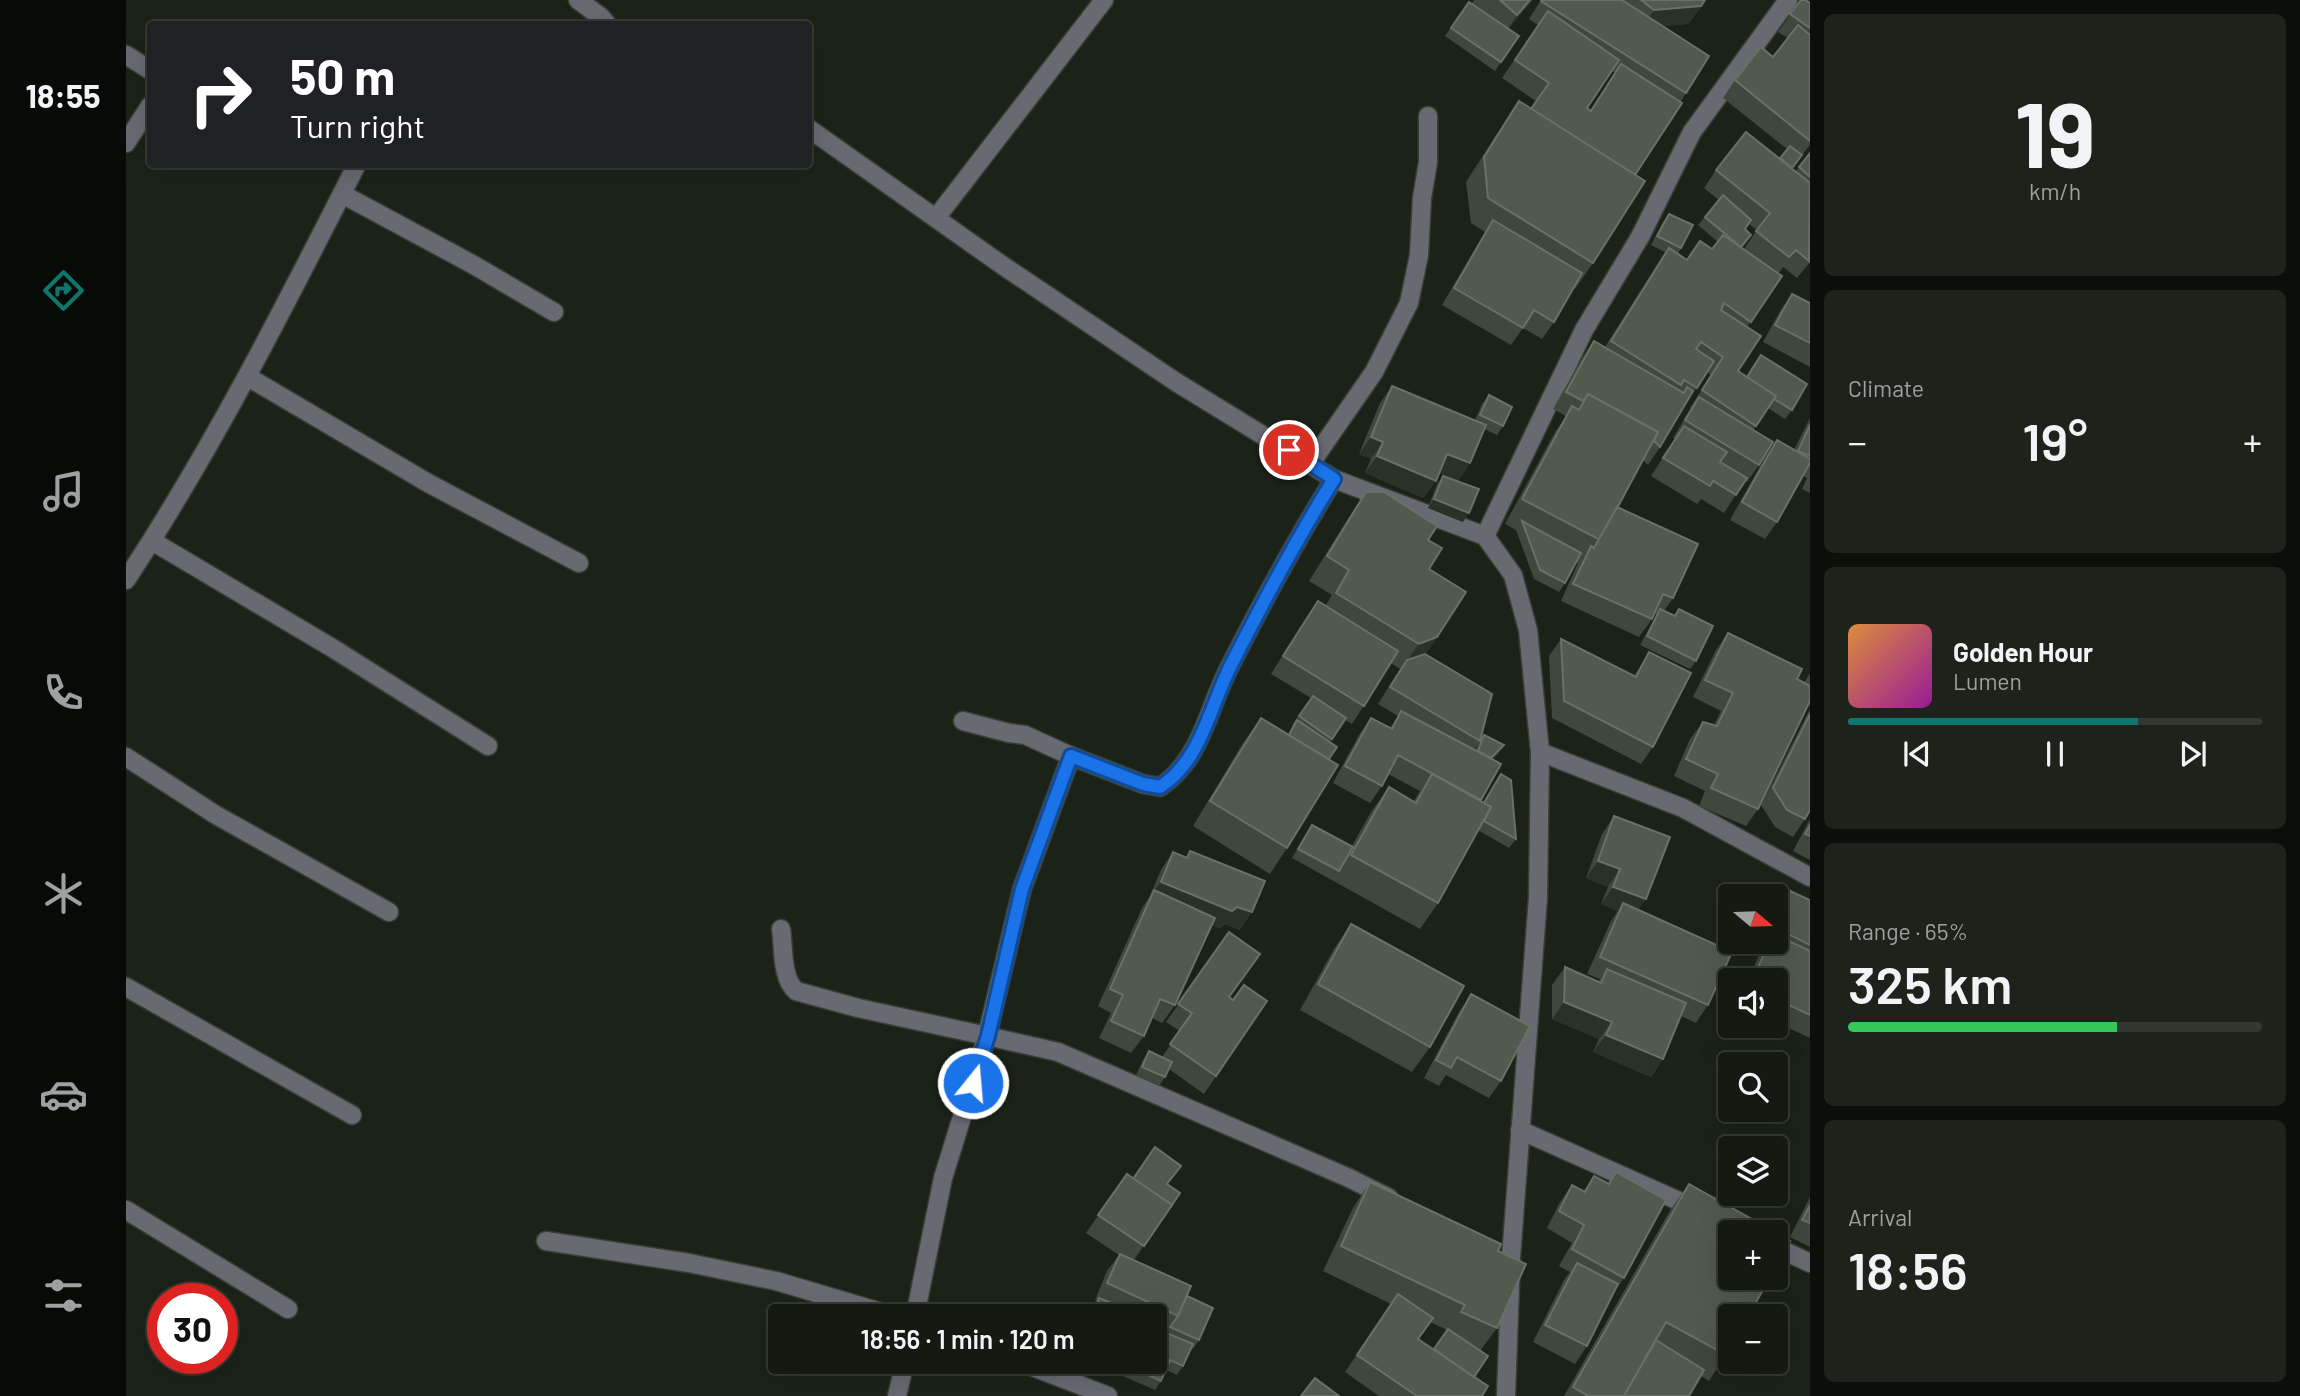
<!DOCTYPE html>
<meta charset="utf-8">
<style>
:root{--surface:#141a12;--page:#1d231b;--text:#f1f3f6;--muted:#9da19f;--line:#333832;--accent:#0f766e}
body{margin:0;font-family:Barlow,sans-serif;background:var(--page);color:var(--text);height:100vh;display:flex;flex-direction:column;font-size:26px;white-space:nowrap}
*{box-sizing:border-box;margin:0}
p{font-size:23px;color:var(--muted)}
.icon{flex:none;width:38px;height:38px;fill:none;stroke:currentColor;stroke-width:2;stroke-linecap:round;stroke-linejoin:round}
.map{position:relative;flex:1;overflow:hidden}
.drawer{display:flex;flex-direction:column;gap:14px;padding:14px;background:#0b0e0a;width:490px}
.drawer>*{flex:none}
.guide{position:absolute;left:21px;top:21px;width:665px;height:147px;border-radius:7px;box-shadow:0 7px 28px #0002,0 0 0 2px var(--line);background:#202124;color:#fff;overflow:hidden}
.needle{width:46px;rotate:109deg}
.controls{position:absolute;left:1592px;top:884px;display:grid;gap:14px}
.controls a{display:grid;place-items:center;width:70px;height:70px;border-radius:7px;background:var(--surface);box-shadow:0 7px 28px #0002,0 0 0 2px var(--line);font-size:35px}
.speed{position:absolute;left:21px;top:1283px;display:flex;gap:14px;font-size:35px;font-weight:700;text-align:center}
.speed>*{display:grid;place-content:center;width:91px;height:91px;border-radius:50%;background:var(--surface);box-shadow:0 7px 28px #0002,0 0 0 2px var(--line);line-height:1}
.speed .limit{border:10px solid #d22;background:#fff;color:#111}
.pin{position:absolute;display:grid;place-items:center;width:60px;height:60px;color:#fff;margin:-30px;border:4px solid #fff;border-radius:50%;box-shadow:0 2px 7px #0007}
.me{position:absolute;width:77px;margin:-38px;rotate:17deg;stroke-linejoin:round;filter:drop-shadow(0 0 5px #0008)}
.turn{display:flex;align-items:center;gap:24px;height:147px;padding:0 28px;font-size:32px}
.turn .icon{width:91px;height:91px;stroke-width:2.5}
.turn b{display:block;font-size:49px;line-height:60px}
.big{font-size:52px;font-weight:600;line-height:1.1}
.drawer .widget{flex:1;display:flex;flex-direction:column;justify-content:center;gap:10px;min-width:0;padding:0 24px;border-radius:10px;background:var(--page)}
.drawer .dial{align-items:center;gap:0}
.dial b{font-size:91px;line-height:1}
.song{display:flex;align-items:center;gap:21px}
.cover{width:84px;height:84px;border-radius:10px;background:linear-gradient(135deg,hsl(30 70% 55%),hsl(300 70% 35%))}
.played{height:7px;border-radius:4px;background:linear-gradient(90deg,var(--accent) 70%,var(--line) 70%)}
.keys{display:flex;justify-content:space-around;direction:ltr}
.heat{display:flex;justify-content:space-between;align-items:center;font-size:38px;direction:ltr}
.charge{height:10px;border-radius:5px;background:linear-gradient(90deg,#34c759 65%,var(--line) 0)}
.trip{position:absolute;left:642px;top:1304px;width:399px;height:70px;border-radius:7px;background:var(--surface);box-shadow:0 7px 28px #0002,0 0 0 2px var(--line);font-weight:600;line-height:70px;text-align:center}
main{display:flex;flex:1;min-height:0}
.dock{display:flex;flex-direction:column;width:126px;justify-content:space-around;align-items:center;background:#080a07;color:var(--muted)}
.dock .icon{width:49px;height:49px}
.dock .active{color:var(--accent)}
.dock b{font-size:32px;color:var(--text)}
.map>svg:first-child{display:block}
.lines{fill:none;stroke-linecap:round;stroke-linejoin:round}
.minor-casing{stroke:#383f35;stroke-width:21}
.minor{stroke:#676a71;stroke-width:18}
.wall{fill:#3f483c;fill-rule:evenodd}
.shaded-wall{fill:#293226}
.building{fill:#515a4e;stroke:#687166;stroke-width:2}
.route-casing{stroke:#114b97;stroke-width:18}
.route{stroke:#1a73e8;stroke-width:12}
</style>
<main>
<nav class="dock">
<b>18:55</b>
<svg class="icon active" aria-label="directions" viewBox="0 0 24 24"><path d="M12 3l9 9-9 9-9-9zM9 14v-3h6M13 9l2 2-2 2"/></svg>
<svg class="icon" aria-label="music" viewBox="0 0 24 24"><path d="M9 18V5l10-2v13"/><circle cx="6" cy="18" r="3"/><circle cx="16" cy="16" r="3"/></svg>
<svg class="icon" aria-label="phone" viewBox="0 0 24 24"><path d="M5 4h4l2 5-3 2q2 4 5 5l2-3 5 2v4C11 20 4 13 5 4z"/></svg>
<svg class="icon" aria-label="climate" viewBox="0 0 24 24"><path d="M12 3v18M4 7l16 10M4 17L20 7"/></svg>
<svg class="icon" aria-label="car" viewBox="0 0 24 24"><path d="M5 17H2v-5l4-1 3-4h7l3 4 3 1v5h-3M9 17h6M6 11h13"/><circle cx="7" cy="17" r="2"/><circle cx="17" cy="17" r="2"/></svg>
<svg class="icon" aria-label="filters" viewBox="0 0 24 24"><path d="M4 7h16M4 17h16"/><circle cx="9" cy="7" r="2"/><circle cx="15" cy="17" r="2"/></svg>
</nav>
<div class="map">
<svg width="1684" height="1396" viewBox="0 0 1684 1396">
<rect width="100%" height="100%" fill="#1b2318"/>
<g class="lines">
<!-- minor casing -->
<g class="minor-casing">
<g id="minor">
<polyline points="452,0 475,17 481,24"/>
<polyline points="0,55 24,70"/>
<polyline points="682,128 876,265 1050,382 1208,479 1359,536 1387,575 1402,630 1414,752 1412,897 1385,1258 1380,1396"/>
<polyline points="0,143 24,106"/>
<polyline points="216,194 346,264 428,312"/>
<polyline points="810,218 978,0"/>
<polyline points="122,377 302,483 453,563"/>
<polyline points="1185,463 1248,372 1283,303 1293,255 1296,198 1302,162 1302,116"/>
<polyline points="1359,536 1458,330 1514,237 1566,132 1662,0"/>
<polyline points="26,541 208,649 362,746"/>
<path d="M0,580c87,-132 159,-274 231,-416"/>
<polyline points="837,721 883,733 899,735 945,756 896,889 861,1036 932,1052 1223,1178 1263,1198"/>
<polyline points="1414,752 1557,808 1684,877"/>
<path d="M945,756l72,28 17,3c41,-27 48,-78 69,-119 33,-65 67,-128 105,-189"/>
<polyline points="0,757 90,815 263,912"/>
<path d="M655,929c3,18 0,49 15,62l62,17 129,28 -44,142 -28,138"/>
<polyline points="0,987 226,1115"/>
<polyline points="1394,1130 1573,1210"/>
<polyline points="0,1210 162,1309"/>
<polyline points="420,1241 563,1263 650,1281 768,1316"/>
<polyline points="1650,1247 1684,1263"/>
<polyline points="894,1362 982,1396"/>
<polyline points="771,1396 779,1362"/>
</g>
</g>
<!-- minor -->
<use href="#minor" class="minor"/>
</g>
<!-- wall -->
<g class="wall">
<polygon points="1348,0 1407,0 1382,29 1393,36 1369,71 1319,36 1343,2 1346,3"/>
<path d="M1415,0h165l-18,24 -26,2 24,67 -51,82 -42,88 -18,26 -2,-1 -19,34 -12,17 -19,-11 -12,17 -69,-40 43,-73 -14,-9 -5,-41 36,-56 17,-25 12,8 5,-8 -34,-23 36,-53 -9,-6zM1486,71l3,2 -25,38 -3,-3z"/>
<path d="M1675,0l9,3v142l-18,23 4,3 14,-18v109l-13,16 -14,-11 -5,7 4,2 -35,51 -9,44 9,6 14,-22 31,55 -7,9 -17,-11 -15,22 6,35 -12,17 -2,-1 -21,32 -23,-14 -4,5 -46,-28 24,-37 -2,-1 18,-30h-1l21,-33 -4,-3 -22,33 -25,42 -12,18 -5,-5 -26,47 56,91 -9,13 10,5 5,-7 17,52 -6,8 -50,-24 17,-31 -2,-1 -3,6 -13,18 -78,-36 17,-38 -2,-1 -11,21 -6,9 -25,-13 -18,-49 -11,-6 50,-92 11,-16 -13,-7 29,-51 12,-17 11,6 60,-95 -14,-7 12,-23 6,-8 12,34 -3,6 9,6 25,-11 6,-7 -20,-17 21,-25 -15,-12 12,-18 64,-12 7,-9 -64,-51 12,-18 38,-23 15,-19 -10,-6zM1623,224l8,6 -13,19 13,10 -16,-11 4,-19z"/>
<polygon points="1666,294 1684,303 1684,367 1637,342 1654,311"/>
<polygon points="1266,386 1349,420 1356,404 1363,395 1377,426 1371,435 1358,429 1344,463 1332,481 1313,473 1310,481 1297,498 1239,473 1245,459 1233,454 1254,403"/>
<polygon points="1684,418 1684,493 1676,489 1681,478 1677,476 1651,522 1639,539 1604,520 1639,457 1651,440 1668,450"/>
<polygon points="1317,476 1337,522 1302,508 1311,484"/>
<polygon points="1240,492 1302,540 1303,569 1311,637 1299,655 1354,741 1348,750 1349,750 1352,744 1358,735 1372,754 1366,760 1375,764 1355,801 1357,803 1375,774 1390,839 1383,848 1352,830 1312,903 1294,929 1166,858 1186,825 1226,846 1245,812 1263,787 1288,801 1294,791 1262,774 1256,786 1244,803 1207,783 1233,735 1245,718 1264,728 1272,716 1252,704 1274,669 1265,663 1226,724 1219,720 1204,742 1203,759 1161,848 1144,874 1067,826 1117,743 1135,718 1162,734 1167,726 1166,725 1185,698 1145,674 1180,618 1192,601 1199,606 1206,595 1183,581 1223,517"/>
<polygon points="1602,633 1671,679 1678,683 1684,673 1684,706 1682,705 1632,809 1620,826 1573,806 1579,791 1548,776 1564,739 1577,722 1588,725 1595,711 1567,697 1590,650"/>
<polygon points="1435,639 1508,676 1523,652 1527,747 1515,764 1426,718 1423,656"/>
<polygon points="1684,709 1684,810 1679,819 1667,837 1649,827 1635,805"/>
<polygon points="1488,816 1512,910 1582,1005 1570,1023 1555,1016 1537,1059 1525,1077 1467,1052 1473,1039 1426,1019 1426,985 1439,967 1472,982 1474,979 1461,974 1485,921 1492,911 1475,904 1482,887 1460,878 1476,834"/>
<polygon points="1684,819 1684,860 1667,851"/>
<polygon points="1064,851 1114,930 1099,924 1094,928 1085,925 1049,1005 1036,1023 1026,1018 1018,1036 1005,1053 973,1038 985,1013 972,1006 1016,908 1024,896 1035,870 1047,852 1060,858"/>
<polygon points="1662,890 1684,900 1684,1038 1650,1022 1650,980 1622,980 1635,951 1639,946 1633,943 1634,942 1650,942 1650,907"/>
<polygon points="1225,924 1304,1047 1286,1072 1174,1010 1208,949"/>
<polygon points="1103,932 1104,997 1107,1000 1141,1001 1078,1094 1043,1069 1039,1077 1033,1086 1010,1075 1017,1060 1023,1051 1036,1057 1054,1031 1040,1022"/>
<polygon points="1345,994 1375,1081 1363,1098 1320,1075 1313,1086 1298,1078 1333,1012"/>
<polygon points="1490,1172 1498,1278 1488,1292 1461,1346 1449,1364 1407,1342 1438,1280 1444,1272 1433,1266 1446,1243 1421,1228 1434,1202 1446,1185 1457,1192 1468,1176 1482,1183"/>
<polygon points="1001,1174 1007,1179 1042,1184 1054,1193 1008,1260 1061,1296 1073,1340 1067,1349 1065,1348 1057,1366 1051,1375 1040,1370 1035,1381 1029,1390 997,1376 1004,1362 1029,1362 1029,1316 963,1316 967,1307 971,1301 969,1300 981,1271 993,1255 960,1233"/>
<path d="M1244,1182l128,69 -1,77 -17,23 -6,26 8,19h-103l-34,-24 46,-68 -68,-33 30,-63zM1304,1322l17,8 -13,19 -16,-10z"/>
<polygon points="1563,1184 1600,1355 1583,1381 1575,1376 1563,1396 1438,1396 1545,1209"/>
<polygon points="1684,1197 1684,1247 1664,1237"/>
</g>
<!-- shaded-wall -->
<g class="shaded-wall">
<polygon points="1404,0 1407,0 1379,33 1391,15"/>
<polygon points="1580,0 1562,24 1516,28 1528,10"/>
<polygon points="1245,437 1257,442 1245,459 1233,454"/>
<polygon points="1321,454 1344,463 1332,481 1309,471"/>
<polygon points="1251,456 1310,481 1297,498 1239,473"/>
<polygon points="1308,499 1343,513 1337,522 1302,508"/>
<polygon points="1311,637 1294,662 1275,669 1293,644"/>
<polygon points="1378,745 1372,754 1358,767 1365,758"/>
<polygon points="1472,861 1494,869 1482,887 1460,878"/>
<polygon points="1035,882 1111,907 1126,912 1114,930 1099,924 1094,928 1024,900 1026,893"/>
<polygon points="1487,887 1520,899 1508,916 1497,903 1492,911 1475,904"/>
<polygon points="1438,1002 1486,1022 1473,1039 1426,1019"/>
<polygon points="1480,1035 1537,1059 1525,1077 1467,1052"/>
</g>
<!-- building -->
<g class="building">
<polygon points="1374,0 1404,0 1391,15"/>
<polygon points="1416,0 1496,0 1583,56 1560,93 1415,1"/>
<polygon points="1515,0 1579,0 1575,6 1528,10"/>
<polygon points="1675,0 1679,0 1684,3 1684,28 1664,14"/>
<polygon points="1343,2 1393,36 1375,62 1325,28"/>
<polygon points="1422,11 1493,60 1461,108 1465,111 1495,64 1556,103 1509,175 1405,109 1423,83 1389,60"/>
<polygon points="1672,25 1684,35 1684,141 1609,80 1635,47 1647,57"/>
<polygon points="1393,101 1519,181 1467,263 1362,198 1358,157"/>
<polygon points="1620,132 1684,183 1683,261 1670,250 1663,257 1630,231 1644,213 1590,170"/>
<polygon points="1664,146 1676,155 1666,168 1654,158"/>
<polygon points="1684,153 1684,177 1673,167"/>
<polygon points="1597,195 1625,220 1619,229 1625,235 1615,247 1579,217"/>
<polygon points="1543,214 1567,225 1555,248 1531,236"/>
<polygon points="1367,220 1456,273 1428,322 1408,310 1397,328 1328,288"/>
<polygon points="1597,235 1656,276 1625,322 1598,303 1595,310 1635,336 1612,371 1650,396 1630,426 1576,390 1597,357 1575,342 1570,349 1588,361 1571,388 1558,380 1555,385 1485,341 1543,248 1561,260 1574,241 1586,249"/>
<polygon points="1666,294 1684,303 1684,343 1649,325"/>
<polygon points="1468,341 1558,393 1561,387 1567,391 1534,447 1528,441 1532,432 1462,394 1457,401 1440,392"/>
<polygon points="1635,355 1681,384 1666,410 1648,399 1650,396 1621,377"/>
<polygon points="1266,386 1360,425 1344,463 1321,454 1310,481 1251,456 1257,442 1245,437"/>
<polygon points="1462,394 1532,432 1474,540 1396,499 1446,406 1453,410"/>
<polygon points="1363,395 1386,407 1377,426 1354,415"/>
<polygon points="1573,397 1647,442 1633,465 1559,420"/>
<polygon points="1684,425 1684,456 1672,451"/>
<polygon points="1558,426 1601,452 1594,462 1621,478 1610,495 1587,481 1584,486 1537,458"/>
<polygon points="1651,440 1684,459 1684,463 1651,522 1616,502"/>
<polygon points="1317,476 1353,489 1343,513 1308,499"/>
<polygon points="1240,492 1258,492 1311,526 1302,540 1316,548 1303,569 1340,592 1311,637 1293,644 1210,593 1223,570 1201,556"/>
<polygon points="1491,507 1572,544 1547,598 1537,594 1526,619 1447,584 1465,546 1468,548"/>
<polygon points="1396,521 1455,553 1439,583 1414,570"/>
<polygon points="1192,601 1272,651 1238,706 1157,656"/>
<polygon points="1534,609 1549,616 1553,609 1587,626 1570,661 1521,636"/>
<polygon points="1602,633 1676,669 1671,679 1684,686 1684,701 1632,809 1585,788 1592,774 1560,759 1577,722 1591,726 1607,693 1579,680"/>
<polygon points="1435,639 1510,677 1523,652 1565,673 1527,747 1438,701"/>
<polygon points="1299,654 1366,694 1354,741 1264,687 1281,660"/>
<polygon points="1187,696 1220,718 1206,739 1173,716"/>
<polygon points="1275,711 1375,764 1355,800 1272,755 1256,786 1219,766 1245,718 1266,729"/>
<polygon points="1684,714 1684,810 1679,819 1661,810 1647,788"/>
<polygon points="1135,718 1212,765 1161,848 1084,801"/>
<polygon points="1171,720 1211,747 1203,759 1163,735"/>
<polygon points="1358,735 1378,745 1365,758 1352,751"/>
<polygon points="1306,774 1365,807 1312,903 1225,855 1263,787 1290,803"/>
<polygon points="1375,774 1385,780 1390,839 1358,821 1365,807 1358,803"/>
<polygon points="1488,816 1544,837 1520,899 1487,887 1494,869 1472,861"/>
<polygon points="1186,825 1227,847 1213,871 1172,849"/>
<polygon points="1684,825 1684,836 1679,834"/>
<polygon points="1064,851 1139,881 1126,912 1111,907 1106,911 1035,882 1047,852 1061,858"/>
<polygon points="1028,890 1089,918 1049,1005 1034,999 1018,1036 985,1021 997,995 984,989"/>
<polygon points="1662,890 1684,900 1684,945 1650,928 1650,916"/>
<polygon points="1497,903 1606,952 1582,1005 1474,957"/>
<polygon points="1225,924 1338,986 1304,1047 1192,984"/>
<polygon points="1103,932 1134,954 1103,997 1107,1000 1118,985 1141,1001 1090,1076 1044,1044 1066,1013 1052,1004"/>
<polygon points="1650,935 1684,951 1684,1015 1650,999 1650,980 1626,980 1644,942 1650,942"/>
<polygon points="1439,967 1475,983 1481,969 1560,1003 1537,1059 1480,1035 1486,1022 1438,1002"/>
<polygon points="1345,994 1404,1026 1375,1081 1331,1057 1325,1068 1310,1060"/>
<polygon points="1023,1051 1046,1062 1039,1077 1016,1067"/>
<polygon points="1029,1147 1055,1166 1041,1184 1054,1193 1044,1208 1046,1205 1007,1179"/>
<polygon points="1490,1172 1540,1200 1498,1278 1446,1249 1458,1225 1433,1211 1446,1185 1459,1192 1468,1176 1483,1184"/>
<polygon points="1001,1174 1046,1205 1018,1246 972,1215"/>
<polygon points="1244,1182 1375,1244 1372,1251 1400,1264 1371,1328 1335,1312 1339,1305 1215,1246"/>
<polygon points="1563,1184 1649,1232 1605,1232 1605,1278 1644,1278 1622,1316 1605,1316 1605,1348 1600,1355 1540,1322 1498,1396 1462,1396 1447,1387"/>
<polygon points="1684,1205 1684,1223 1676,1220"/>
<polygon points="1650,1233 1664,1241 1650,1266"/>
<polygon points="994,1254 1065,1286 1052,1316 981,1283"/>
<polygon points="1451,1263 1492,1284 1461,1346 1419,1325"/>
<polygon points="1272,1294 1307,1318 1292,1339 1362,1386 1356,1396 1291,1396 1231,1355"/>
<polygon points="1061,1296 1087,1308 1073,1340 1044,1327 1052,1316"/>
<polygon points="973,1298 1018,1316 966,1316"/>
<polygon points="1029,1328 1067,1344 1057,1366 1044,1360 1035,1381 1004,1367 1006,1362 1029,1362"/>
<polygon points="1322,1329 1362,1356 1348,1377 1308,1349"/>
<polygon points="1530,1340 1578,1370 1563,1396 1498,1396"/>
<polygon points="1189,1378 1213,1396 1175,1396"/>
</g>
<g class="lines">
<!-- route casing -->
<g class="route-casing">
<path id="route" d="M847,1083l15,-47 34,-147 49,-133 72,28 17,3c42,-27 50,-82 72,-124 32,-63 65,-124 102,-184l-45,-29"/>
</g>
<!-- route -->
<use href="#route" class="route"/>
</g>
</svg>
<div class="controls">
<a><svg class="needle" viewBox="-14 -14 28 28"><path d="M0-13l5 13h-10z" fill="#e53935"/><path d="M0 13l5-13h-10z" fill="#9da19f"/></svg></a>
<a><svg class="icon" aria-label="sound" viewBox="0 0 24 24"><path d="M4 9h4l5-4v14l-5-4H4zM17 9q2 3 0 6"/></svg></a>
<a><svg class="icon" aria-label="search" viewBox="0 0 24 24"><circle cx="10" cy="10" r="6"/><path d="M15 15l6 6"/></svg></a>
<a><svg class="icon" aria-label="layers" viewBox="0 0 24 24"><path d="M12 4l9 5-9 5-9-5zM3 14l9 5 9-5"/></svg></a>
<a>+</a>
<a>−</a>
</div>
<div class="speed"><div class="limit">30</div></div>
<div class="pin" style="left:1163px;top:450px;background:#d93025"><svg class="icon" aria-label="arrive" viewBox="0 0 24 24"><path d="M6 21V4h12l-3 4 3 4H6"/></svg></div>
<svg class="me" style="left:847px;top:1083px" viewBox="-20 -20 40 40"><circle r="17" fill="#1a73e8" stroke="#fff" stroke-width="3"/><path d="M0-11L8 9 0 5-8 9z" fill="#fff"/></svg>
<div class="trip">18:56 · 1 min · 120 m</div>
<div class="guide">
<div class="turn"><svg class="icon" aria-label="right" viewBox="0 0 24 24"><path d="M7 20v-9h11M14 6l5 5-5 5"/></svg><div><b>50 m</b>Turn right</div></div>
</div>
</div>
<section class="drawer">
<div class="widget dial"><b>19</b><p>km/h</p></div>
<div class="widget"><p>Climate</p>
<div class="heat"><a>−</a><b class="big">19°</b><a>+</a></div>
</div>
<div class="widget">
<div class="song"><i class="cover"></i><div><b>Golden Hour</b><p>Lumen</p></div></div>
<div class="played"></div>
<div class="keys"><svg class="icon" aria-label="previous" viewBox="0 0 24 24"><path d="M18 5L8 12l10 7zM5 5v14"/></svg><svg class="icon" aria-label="pause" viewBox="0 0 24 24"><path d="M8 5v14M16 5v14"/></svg><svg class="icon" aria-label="next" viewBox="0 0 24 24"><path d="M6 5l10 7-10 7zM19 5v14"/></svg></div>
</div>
<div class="widget"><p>Range · 65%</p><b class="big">325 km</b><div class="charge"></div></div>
<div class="widget"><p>Arrival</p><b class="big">18:56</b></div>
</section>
</main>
